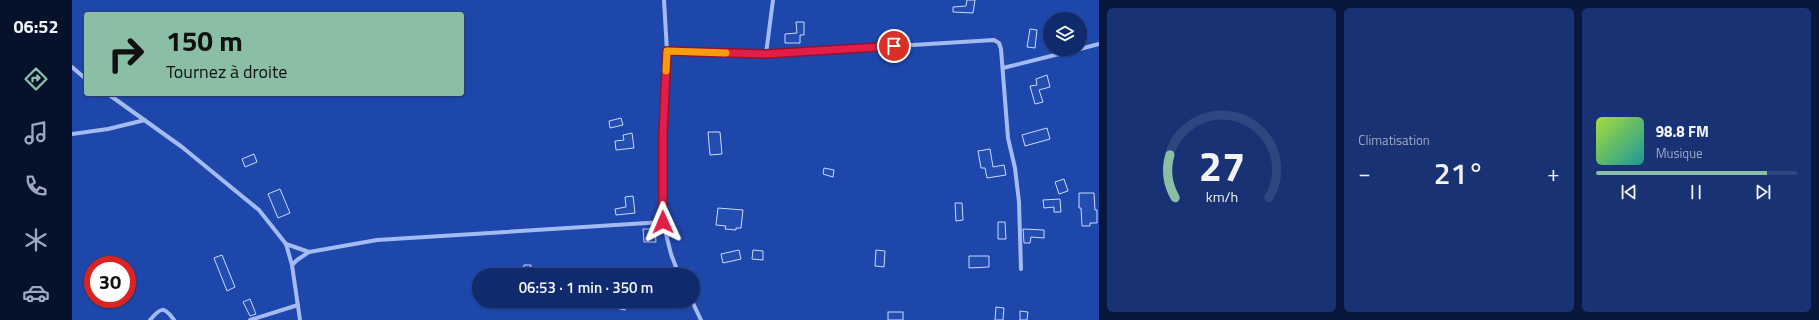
<!DOCTYPE html>
<html lang="fr">
<meta charset="utf-8">
<style>
:root{--surface:#102a6e;--page:#193273;--text:#f1f3f6;--muted:#9ca7c2;--line:#304681;--accent:#8abfa5}
body{margin:0;font-family:"Titillium Web",sans-serif;background:var(--page);color:var(--text);height:100vh;display:flex;flex-direction:column;font-size:15px;white-space:nowrap}
*{box-sizing:border-box;margin:0}
p{font-size:13px;color:var(--muted)}
.icon{flex:none;width:22px;height:22px;fill:none;stroke:currentColor;stroke-width:2;stroke-linecap:round;stroke-linejoin:round}
.map{position:relative;flex:1;overflow:hidden}
.drawer{display:flex;flex-direction:column;gap:8px;padding:8px;background:#09173c;width:720px}
.drawer>*{flex:none}
.hud{position:absolute;left:12px;top:12px;width:380px;height:84px;border-radius:4px;box-shadow:0 1px 3px #0004,0 0 0 1px var(--line);background:#8abfa5;color:#111;overflow:hidden}
.buttons{position:absolute;left:971px;top:12px;display:grid;gap:8px}
.buttons a{display:grid;place-items:center;width:44px;height:44px;border-radius:50%;background:var(--surface);box-shadow:0 1px 3px #0004,0 0 0 1px var(--line);font-size:20px}
.speed{position:absolute;left:12px;top:256px;display:flex;gap:8px;font-size:20px;font-weight:700;text-align:center}
.speed>*{display:grid;place-content:center;width:52px;height:52px;border-radius:50%;background:var(--surface);box-shadow:0 1px 3px #0004,0 0 0 1px var(--line);line-height:1}
.speed .limit{border:6px solid #d22;background:#fff;color:#111}
.pin{position:absolute;display:grid;place-items:center;width:34px;height:34px;color:#fff;margin:-17px;border:2px solid #fff;border-radius:50%;box-shadow:0 1px 4px #0007}
.me{position:absolute;width:44px;margin:-22px;rotate:359deg;stroke-linejoin:round;filter:drop-shadow(0 0 3px #0008)}
.turn{display:flex;align-items:center;gap:14px;height:84px;padding:0 16px;font-size:18px}
.turn .icon{width:52px;height:52px;stroke-width:2.5}
.turn b{display:block;font-size:28px;line-height:34px}
.big{font-size:30px;font-weight:600;line-height:1.1}
.drawer .widget{flex:1;display:flex;flex-direction:column;justify-content:center;gap:6px;min-width:0;padding:0 14px;border-radius:6px;background:var(--page)}
.drawer .dial{align-items:center;gap:0}
.dial svg{height:104px;overflow:visible;fill:none;stroke:var(--line);stroke-width:7;stroke-linecap:round;text-anchor:middle}
.dial text{fill:var(--text);stroke:none}
.song{display:flex;align-items:center;gap:12px}
.cover{width:48px;height:48px;border-radius:6px;background:linear-gradient(135deg,hsl(80 70% 55%),hsl(180 70% 35%))}
.played{height:4px;border-radius:2px;background:linear-gradient(90deg,var(--accent) 85%,var(--line) 85%)}
.keys{display:flex;justify-content:space-around;direction:ltr}
.heat{display:flex;justify-content:space-between;align-items:center;font-size:22px;direction:ltr}
.drawer .tiles{flex:1;display:grid;gap:8px;grid-template-columns:repeat(3,1fr)}
.trip{position:absolute;left:400px;top:268px;width:228px;height:40px;border-radius:20px;background:var(--surface);box-shadow:0 1px 3px #0004,0 0 0 1px var(--line);font-weight:600;line-height:40px;text-align:center}
main{display:flex;flex:1;min-height:0}
.dock{display:flex;flex-direction:column;width:72px;justify-content:space-around;align-items:center;background:#06112c;color:var(--muted)}
.dock .icon{width:28px;height:28px}
.dock .selected{color:var(--accent)}
.dock b{font-size:18px;color:var(--text)}
.map>svg:first-child{display:block}
.green{fill:#1e47ac;fill-rule:evenodd}
.building{fill:#244db1;stroke:#cbd9fc}
.lines{fill:none;stroke-linecap:round;stroke-linejoin:round}
.minor{stroke:#a4bbf1;stroke-width:4}
.route-casing{stroke:#92132f;stroke-width:10}
.route{stroke:#e11d48;stroke-width:7}
.slow{stroke:#f59e0b;stroke-width:7}
</style>
<main>
<nav class="dock">
<b>06:52</b>
<svg class="icon selected" aria-label="directions" viewBox="0 0 24 24"><path d="M12 3l9 9-9 9-9-9zM9 14v-3h6M13 9l2 2-2 2"/></svg>
<svg class="icon" aria-label="music" viewBox="0 0 24 24"><path d="M9 18V5l10-2v13"/><circle cx="6" cy="18" r="3"/><circle cx="16" cy="16" r="3"/></svg>
<svg class="icon" aria-label="phone" viewBox="0 0 24 24"><path d="M5 4h4l2 5-3 2q2 4 5 5l2-3 5 2v4C11 20 4 13 5 4z"/></svg>
<svg class="icon" aria-label="climate" viewBox="0 0 24 24"><path d="M12 3v18M4 7l16 10M4 17L20 7"/></svg>
<svg class="icon" aria-label="car" viewBox="0 0 24 24"><path d="M5 17H2v-5l4-1 3-4h7l3 4 3 1v5h-3M9 17h6M6 11h13"/><circle cx="7" cy="17" r="2"/><circle cx="17" cy="17" r="2"/></svg>
</nav>
<div class="map">
<svg width="1027" height="320" viewBox="0 0 1027 320">
<rect width="100%" height="100%" fill="#153892"/>
<!-- green -->
<path class="green" d="M0,0h1027v320h-1027zM14,14h376v80h-376zM978,19h30v30h-30zM21,265h34v34h-34zM407,275h214v26h-214z"/>
<!-- building -->
<g class="building">
<polygon points="895,0 903,0 901,13 881,12 881,7 894,6"/>
<polygon points="724,22 732,22 732,35 728,35 728,43 713,43 713,34 725,33"/>
<polygon points="958,29 965,30 963,48 955,47"/>
<polygon points="975,75 978,87 967,90 971,102 963,104 958,86 965,85 964,79"/>
<polygon points="549,118 551,125 538,128 537,121"/>
<polygon points="975,128 978,139 953,146 950,135"/>
<polygon points="636,132 648,132 650,154 638,155"/>
<polygon points="560,133 562,148 544,150 543,141 552,140 551,135"/>
<polygon points="918,149 921,167 932,165 934,175 915,178 913,168 909,168 906,151"/>
<polygon points="182,154 185,162 173,167 170,159"/>
<polygon points="752,168 762,170 761,177 751,174"/>
<polygon points="992,179 996,191 987,194 983,182"/>
<polygon points="208,189 218,213 206,218 196,194"/>
<polygon points="1007,193 1022,193 1023,210 1025,210 1025,223 1018,223 1018,226 1010,226 1009,208 1007,208"/>
<polygon points="561,196 563,213 544,215 543,209 554,207 553,197"/>
<polygon points="988,199 989,212 982,212 982,207 972,208 971,200"/>
<polygon points="883,203 890,203 891,220 884,221"/>
<polygon points="646,208 671,210 669,228 664,228 664,230 653,229 654,226 644,225"/>
<polygon points="926,222 933,222 934,239 926,239"/>
<polygon points="571,229 583,229 584,242 572,242"/>
<polygon points="951,229 972,230 972,238 959,237 958,243 952,243"/>
<polygon points="667,250 669,259 651,263 649,254"/>
<polygon points="681,250 691,251 691,260 680,259"/>
<polygon points="804,250 813,251 812,267 803,266"/>
<polygon points="150,255 163,287 155,291 142,258"/>
<polygon points="897,256 917,256 917,267 897,268"/>
<polygon points="452,265 459,265 458,275 451,275"/>
<polygon points="178,299 184,314 178,316 171,302"/>
<polygon points="545,301 554,301 553,310 544,308"/>
<polygon points="924,307 932,308 931,320 923,320"/>
<polygon points="948,311 956,312 955,320 948,320"/>
<rect x="816" y="312" width="15" height="8"/>
</g>
<g class="lines">
<!-- minor -->
<g class="minor">
<polyline points="592,0 595,51 591,134 591,222 599,254 607,275"/>
<polyline points="1008,49 1027,44"/>
<polyline points="595,51 694,54 922,40 927,43 929,49 936,138 943,168 947,202 949,269"/>
<polyline points="694,54 701,0"/>
<polyline points="0,67 14,79"/>
<polyline points="931,68 1007,49"/>
<polyline points="36,94 110,147 187,210 214,244 220,265 228,320"/>
<polyline points="0,134 36,129 73,120"/>
<polyline points="214,244 237,252 305,240 591,222"/>
<polyline points="220,265 225,260 237,252"/>
<polyline points="620,301 629,320"/>
<path d="M78,320c11,-13 14,-14 24,0"/>
<polyline points="178,320 226,305"/>
</g>
</g>
<g class="lines">
<!-- route casing -->
<g class="route-casing">
<polyline id="route" points="591,222 591,134 595,51 694,54 822,46"/>
</g>
<!-- route -->
<use href="#route" class="route"/>
<!-- slow -->
<polyline class="slow" points="594,71 595,51 654,53"/>
</g>
</svg>
<div class="buttons">
<a><svg class="icon" aria-label="layers" viewBox="0 0 24 24"><path d="M12 4l9 5-9 5-9-5zM3 14l9 5 9-5"/></svg></a>
</div>
<div class="speed"><div class="limit">30</div></div>
<div class="pin" style="left:822px;top:46px;background:#d93025"><svg class="icon" aria-label="arrive" viewBox="0 0 24 24"><path d="M6 21V4h12l-3 4 3 4H6"/></svg></div>
<svg class="me" style="left:591px;top:222px" viewBox="-20 -20 40 40"><path d="M0-17L14 15 0 8-14 15z" fill="#e11d48" stroke="#fff" stroke-width="4"/></svg>
<div class="trip">06:53 · 1 min · 350 m</div>
<div class="hud">
<div class="turn"><svg class="icon" aria-label="right" viewBox="0 0 24 24"><path d="M7 20v-9h11M14 6l5 5-5 5"/></svg><div><b>150 m</b>Tournez à droite</div></div>
</div>
</div>
<section class="drawer">
<div class="tiles">
<div class="widget dial"><svg viewBox="0 0 100 80">
<path d="M14 69A42 42 0 1 1 86 69"/>
<path d="M14 69A42 42 0 0 1 10 36" stroke="#8abfa5"/>
<text x="50" y="56" font-size="32" font-weight="700">27</text>
<text x="50" y="72" font-size="11">km/h</text>
</svg></div>
<div class="widget"><p>Climatisation</p>
<div class="heat"><a>−</a><b class="big">21°</b><a>+</a></div>
</div>
<div class="widget">
<div class="song"><i class="cover"></i><div><b>98.8 FM</b><p>Musique</p></div></div>
<div class="played"></div>
<div class="keys"><svg class="icon" aria-label="previous" viewBox="0 0 24 24"><path d="M18 5L8 12l10 7zM5 5v14"/></svg><svg class="icon" aria-label="pause" viewBox="0 0 24 24"><path d="M8 5v14M16 5v14"/></svg><svg class="icon" aria-label="next" viewBox="0 0 24 24"><path d="M6 5l10 7-10 7zM19 5v14"/></svg></div>
</div>
</div>
</section>
</main>
